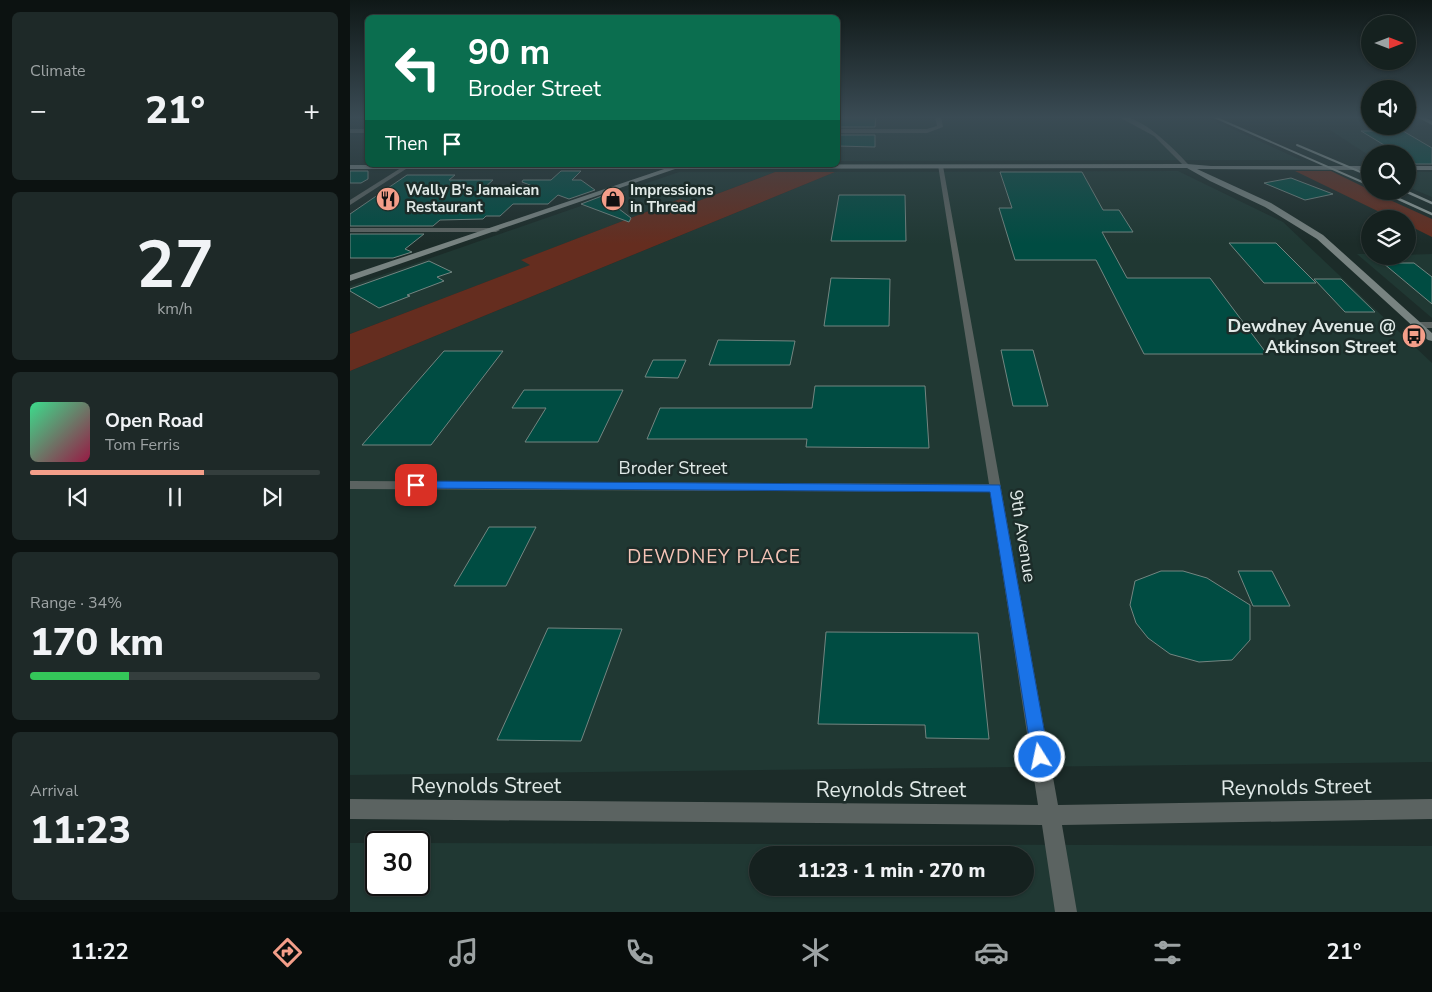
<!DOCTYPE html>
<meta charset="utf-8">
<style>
:root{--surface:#15211f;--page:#1e2928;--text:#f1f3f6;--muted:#9da3a4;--line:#343e3d;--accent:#f49e89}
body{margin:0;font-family:"Nunito Sans",sans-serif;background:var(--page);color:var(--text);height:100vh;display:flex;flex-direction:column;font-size:19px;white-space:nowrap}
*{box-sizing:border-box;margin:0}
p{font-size:16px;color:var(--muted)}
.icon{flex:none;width:28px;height:28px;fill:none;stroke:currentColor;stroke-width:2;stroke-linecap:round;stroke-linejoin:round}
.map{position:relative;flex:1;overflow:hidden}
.details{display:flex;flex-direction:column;gap:12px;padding:12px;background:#0c1211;width:350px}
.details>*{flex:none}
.hud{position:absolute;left:15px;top:15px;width:475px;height:152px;border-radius:8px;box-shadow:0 1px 4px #0004,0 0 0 1px var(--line);background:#0b6e4f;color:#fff;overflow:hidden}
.needle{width:32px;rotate:90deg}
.tools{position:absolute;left:1011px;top:15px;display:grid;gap:10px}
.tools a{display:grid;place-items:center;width:55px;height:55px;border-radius:50%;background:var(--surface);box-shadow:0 1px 4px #0004,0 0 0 1px var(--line);font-size:25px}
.speed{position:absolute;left:15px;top:831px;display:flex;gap:10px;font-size:25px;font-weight:700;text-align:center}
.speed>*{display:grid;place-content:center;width:65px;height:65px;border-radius:50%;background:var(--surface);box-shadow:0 1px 4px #0004,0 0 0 1px var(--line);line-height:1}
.speed .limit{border:2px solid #111;border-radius:8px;background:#fff;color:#111}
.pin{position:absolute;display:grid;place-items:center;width:42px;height:42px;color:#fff;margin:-21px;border-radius:10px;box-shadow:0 2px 8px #0006}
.me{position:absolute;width:55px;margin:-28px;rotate:350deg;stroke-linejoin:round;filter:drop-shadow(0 0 4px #0008)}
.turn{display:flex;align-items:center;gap:18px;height:105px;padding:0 20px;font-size:22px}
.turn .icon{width:65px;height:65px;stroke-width:2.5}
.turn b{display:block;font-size:35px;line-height:42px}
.then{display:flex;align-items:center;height:48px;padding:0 20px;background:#0003;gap:10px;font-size:19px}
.big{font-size:38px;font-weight:800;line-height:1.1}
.details .tile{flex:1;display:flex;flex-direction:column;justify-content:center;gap:8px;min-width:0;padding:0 18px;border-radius:8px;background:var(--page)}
.details .dial{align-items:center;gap:0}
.dial b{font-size:65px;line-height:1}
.song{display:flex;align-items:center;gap:15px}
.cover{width:60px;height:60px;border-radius:8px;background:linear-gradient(135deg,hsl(150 70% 55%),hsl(340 70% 35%))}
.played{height:5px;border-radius:2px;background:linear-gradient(90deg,var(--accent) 60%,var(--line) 60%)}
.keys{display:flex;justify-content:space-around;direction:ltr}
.heat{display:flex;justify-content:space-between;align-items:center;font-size:28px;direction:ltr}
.charge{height:8px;border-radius:4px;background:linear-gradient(90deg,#34c759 34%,var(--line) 0)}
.trip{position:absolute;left:399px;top:846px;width:285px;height:50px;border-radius:25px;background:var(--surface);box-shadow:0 1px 4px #0004,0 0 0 1px var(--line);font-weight:800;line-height:50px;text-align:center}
.tab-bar{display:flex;height:80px;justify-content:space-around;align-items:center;background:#080d0c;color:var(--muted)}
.tab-bar .icon{width:35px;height:35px}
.tab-bar .current{color:var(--accent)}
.tab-bar b{font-size:22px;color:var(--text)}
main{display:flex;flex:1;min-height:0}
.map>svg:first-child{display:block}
.built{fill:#203833;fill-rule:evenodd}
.green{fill:#652d1f}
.building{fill:#004c42;stroke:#738581}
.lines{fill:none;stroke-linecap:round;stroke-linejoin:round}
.street{fill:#5b6361;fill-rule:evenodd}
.secondary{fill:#788381;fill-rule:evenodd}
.rail-far1{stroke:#929e9b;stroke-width:2}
.rail{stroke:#929e9b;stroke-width:2.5}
.route{fill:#1a73e8;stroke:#114b97}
.labels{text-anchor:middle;stroke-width:5;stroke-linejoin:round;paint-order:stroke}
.far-poi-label{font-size:15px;font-weight:bold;fill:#e0e9e7;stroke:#1c2c29;text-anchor:start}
.poi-label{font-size:18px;font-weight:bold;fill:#e0e9e7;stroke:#1c2c29;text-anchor:end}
.street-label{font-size:18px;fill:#e0e9e7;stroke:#1c2c29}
.neighbourhood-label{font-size:19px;letter-spacing:1px;fill:#f6c4b7;stroke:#1c2c29}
.near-street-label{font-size:21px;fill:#e0e9e7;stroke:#1c2c29}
</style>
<main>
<section class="details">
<div class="tile"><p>Climate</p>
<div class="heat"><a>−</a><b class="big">21°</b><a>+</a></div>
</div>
<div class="tile dial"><b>27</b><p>km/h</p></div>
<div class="tile">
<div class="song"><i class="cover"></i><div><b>Open Road</b><p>Tom Ferris</p></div></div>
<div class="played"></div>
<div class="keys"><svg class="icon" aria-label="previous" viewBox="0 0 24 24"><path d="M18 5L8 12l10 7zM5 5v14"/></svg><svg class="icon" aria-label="pause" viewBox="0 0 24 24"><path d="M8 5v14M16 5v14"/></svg><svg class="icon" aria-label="next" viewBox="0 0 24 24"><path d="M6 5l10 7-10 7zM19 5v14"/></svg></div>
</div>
<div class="tile"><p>Range · 34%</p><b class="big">170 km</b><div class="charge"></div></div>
<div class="tile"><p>Arrival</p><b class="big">11:23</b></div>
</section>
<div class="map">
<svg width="1082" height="912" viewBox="0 0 1082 912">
<rect width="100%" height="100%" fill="#1c2c29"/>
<!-- built -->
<g class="built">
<polygon points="488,116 854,116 951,160 488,161"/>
<polygon points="980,130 1082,130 1082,161 1058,161 1058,154 1020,154 1020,156"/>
<polygon points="828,171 933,222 1082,363 1082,762 0,775 0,371 485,172"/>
<polygon points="329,172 425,172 343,203 330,199 172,260 181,265 0,334 0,286"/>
<polygon points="1058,172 1082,172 1082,197 1058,187"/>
<polygon points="1007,254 1020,254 1020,256 1082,254 1082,318"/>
<path d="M0,843h26v42h43v-42l1013,3v66h-1082zM408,855h267v33h-267z"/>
</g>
<!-- green -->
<g class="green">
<polygon points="945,171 981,171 1020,190 1020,191 1082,219 1082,237 1058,225 1058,219 1044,219"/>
<polygon points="425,172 485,172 0,371 0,334 180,265 171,260 330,199 343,203"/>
</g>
<!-- building -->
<g class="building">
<polygon points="488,116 526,116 525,127 488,127"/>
<polygon points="1011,131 1053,131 1082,148 1082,164 1066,164 1058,159 1058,154 1049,154"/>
<polygon points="488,135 525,135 525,147 488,146"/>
<polygon points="0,171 18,171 18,179 11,183 0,183"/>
<polygon points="211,171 231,171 222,180 231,180 245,190 219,199 208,195 198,204 163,204 150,216 136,216 133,219 90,220 83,226 0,226 0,214 57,175 105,175 99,180 143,180 135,187 185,187 172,182 173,180 201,180"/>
<polygon points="650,172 732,172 753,210 769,210 783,232 752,232 777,278 860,278 917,354 794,354 746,260 665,260 649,208 662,208"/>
<polygon points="941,178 983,194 955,200 914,183"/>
<polygon points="489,195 555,195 556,241 481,241"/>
<polygon points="252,196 281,218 279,222 231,204"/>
<polygon points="0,234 74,234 55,249 62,252 43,258 0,258"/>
<polygon points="879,243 926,243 966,283 914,283"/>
<polygon points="79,261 102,272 87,277 94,281 57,295 60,296 29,308 0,291 0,289"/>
<polygon points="1033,263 1064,263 1082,277 1082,304"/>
<polygon points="481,278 540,279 539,326 474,326"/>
<polygon points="964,279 991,279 1025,312 995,312"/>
<polygon points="368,340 445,341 440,365 359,365"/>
<polygon points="651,350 683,350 698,406 663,406"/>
<polygon points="94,351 153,351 81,445 12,445"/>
<polygon points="303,360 336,360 328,378 295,377"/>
<polygon points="465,386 575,386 579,448 456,447 457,439 297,439 310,408 462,408"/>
<polygon points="174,390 273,390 248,442 175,442 196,408 162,408"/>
<polygon points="139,527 186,527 156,586 104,586"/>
<polygon points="811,571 833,571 857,578 900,605 900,640 882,660 849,662 820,654 798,638 786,623 780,605 785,581"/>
<polygon points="888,571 922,571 940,606 903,606"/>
<polygon points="198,628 272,629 231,741 147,740"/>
<polygon points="476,632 628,633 639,739 576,738 575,725 468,724"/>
</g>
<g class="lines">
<!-- street -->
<g class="street">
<polygon points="585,116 591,116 593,127 577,133 488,133 488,129 577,129 587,126"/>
<path d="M767,116c25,-1 56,32 72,49v2h-4l-31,-31z"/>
<rect x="0" y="129" width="18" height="4"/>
<polygon points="588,165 593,166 708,805 1082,799 1082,819 712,825 727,912 705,912 692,825 0,819 0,799 688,805 640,492 0,489 0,481 639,484"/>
<polygon points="54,166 59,167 0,205 0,200"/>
<polygon points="0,228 146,228 150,230 146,232 0,232"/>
<polygon points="1082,322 1082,328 1068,328 1063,325 1068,322"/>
</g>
<!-- secondary -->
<g class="secondary">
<polygon points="1065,116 1072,116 1082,121 1082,125"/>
<polygon points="837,164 861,166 1020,166 1020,170 847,169 921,203 973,235 1082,333 1082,341 1078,340 967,239 915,207 860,181 837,168 325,169 0,281 0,275 314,169 0,169 0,165"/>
<rect x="1058" y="166" width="24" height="4"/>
</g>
<!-- rail-far1 -->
<g class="rail-far1">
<polyline points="862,116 1019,185"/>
<polyline points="947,145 1020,176"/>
</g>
<!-- rail -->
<g class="rail">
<polyline points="1016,184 1020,186"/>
<polyline points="1031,191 1082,214"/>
<polyline points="1055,191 1082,203"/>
</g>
</g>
<!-- sky -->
<linearGradient id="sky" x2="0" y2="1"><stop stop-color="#0f1817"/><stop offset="0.48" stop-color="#3a4b54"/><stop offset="1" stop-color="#3a4b54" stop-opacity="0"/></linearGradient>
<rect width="1082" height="244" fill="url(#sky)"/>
<!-- route -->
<polygon class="route" points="66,481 650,485 699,757 696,763 690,765 684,763 682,757 640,492 62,488 60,485"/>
<!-- icons -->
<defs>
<g id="restaurant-disc" transform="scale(1.25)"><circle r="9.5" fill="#f49e89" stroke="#1c2c29"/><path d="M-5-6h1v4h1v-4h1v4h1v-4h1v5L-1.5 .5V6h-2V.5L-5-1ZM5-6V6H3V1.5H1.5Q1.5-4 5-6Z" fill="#111"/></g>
<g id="shop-disc" transform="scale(1.25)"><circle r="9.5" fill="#f49e89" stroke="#1c2c29"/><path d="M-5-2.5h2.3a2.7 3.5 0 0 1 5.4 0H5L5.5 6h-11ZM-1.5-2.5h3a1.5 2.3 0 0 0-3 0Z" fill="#111"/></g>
<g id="bus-disc" transform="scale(1.25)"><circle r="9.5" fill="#f49e89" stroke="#1c2c29"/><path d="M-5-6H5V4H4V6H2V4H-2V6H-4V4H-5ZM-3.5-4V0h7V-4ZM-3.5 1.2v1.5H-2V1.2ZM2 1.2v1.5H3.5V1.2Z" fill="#111"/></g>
</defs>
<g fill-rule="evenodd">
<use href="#restaurant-disc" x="38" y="199"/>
<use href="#shop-disc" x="263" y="199"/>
<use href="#bus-disc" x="1064" y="336"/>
</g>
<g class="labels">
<!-- far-poi labels -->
<g class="far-poi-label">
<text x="56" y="195">Wally B's Jamaican<tspan x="56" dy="17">Restaurant</tspan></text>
<text x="280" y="195">Impressions<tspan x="280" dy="17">in Thread</tspan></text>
</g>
<!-- poi labels -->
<g class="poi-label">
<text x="1046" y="332">Dewdney Avenue @<tspan x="1046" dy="21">Atkinson Street</tspan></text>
</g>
<!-- street labels -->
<g class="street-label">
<text x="323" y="474">Broder Street</text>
<text transform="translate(673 536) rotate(81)" y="6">9th Avenue</text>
</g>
<!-- neighbourhood labels -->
<g class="neighbourhood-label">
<text x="364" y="563">DEWDNEY PLACE</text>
</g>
<!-- near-street labels -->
<g class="near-street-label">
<text x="136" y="793">Reynolds Street</text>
<text transform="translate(946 787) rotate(-1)" y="7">Reynolds Street</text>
<text x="541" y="797">Reynolds Street</text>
</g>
</g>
</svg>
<div class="tools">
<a><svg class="needle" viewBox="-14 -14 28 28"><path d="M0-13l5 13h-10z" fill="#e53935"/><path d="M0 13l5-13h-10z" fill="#9da3a4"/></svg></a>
<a><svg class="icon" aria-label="sound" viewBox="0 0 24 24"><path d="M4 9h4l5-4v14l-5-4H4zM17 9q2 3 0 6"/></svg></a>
<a><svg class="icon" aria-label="search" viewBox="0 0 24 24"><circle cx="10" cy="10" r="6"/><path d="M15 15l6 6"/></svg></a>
<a><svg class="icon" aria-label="layers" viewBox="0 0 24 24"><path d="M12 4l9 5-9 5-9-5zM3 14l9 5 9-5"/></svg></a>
</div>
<div class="speed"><div class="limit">30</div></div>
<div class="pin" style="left:66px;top:485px;background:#d93025"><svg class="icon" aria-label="arrive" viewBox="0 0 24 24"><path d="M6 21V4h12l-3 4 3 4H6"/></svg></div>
<svg class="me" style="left:690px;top:757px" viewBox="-20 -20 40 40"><circle r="17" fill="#1a73e8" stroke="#fff" stroke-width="3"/><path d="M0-11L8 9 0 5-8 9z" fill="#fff"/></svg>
<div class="trip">11:23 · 1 min · 270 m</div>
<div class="hud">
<div class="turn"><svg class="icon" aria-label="left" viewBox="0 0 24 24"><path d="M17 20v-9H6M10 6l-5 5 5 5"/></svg><div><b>90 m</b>Broder Street</div></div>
<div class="then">Then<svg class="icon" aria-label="arrive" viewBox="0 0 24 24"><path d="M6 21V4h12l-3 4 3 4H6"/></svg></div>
</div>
</div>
</main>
<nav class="tab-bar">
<b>11:22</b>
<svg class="icon current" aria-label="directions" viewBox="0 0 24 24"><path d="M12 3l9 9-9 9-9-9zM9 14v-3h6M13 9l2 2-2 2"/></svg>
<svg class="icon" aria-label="music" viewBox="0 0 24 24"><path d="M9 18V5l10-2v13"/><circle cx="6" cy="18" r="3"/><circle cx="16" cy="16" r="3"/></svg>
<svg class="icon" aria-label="phone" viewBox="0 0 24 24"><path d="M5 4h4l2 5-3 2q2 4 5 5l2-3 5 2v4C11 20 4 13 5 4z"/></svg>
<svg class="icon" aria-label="climate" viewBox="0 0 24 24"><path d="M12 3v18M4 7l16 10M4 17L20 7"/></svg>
<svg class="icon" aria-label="car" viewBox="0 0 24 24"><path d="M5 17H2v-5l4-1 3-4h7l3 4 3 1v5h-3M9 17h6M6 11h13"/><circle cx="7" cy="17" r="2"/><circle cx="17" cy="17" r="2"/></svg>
<svg class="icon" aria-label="filters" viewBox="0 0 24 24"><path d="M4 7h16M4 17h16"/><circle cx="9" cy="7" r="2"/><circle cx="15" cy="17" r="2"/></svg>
<b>21°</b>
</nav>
